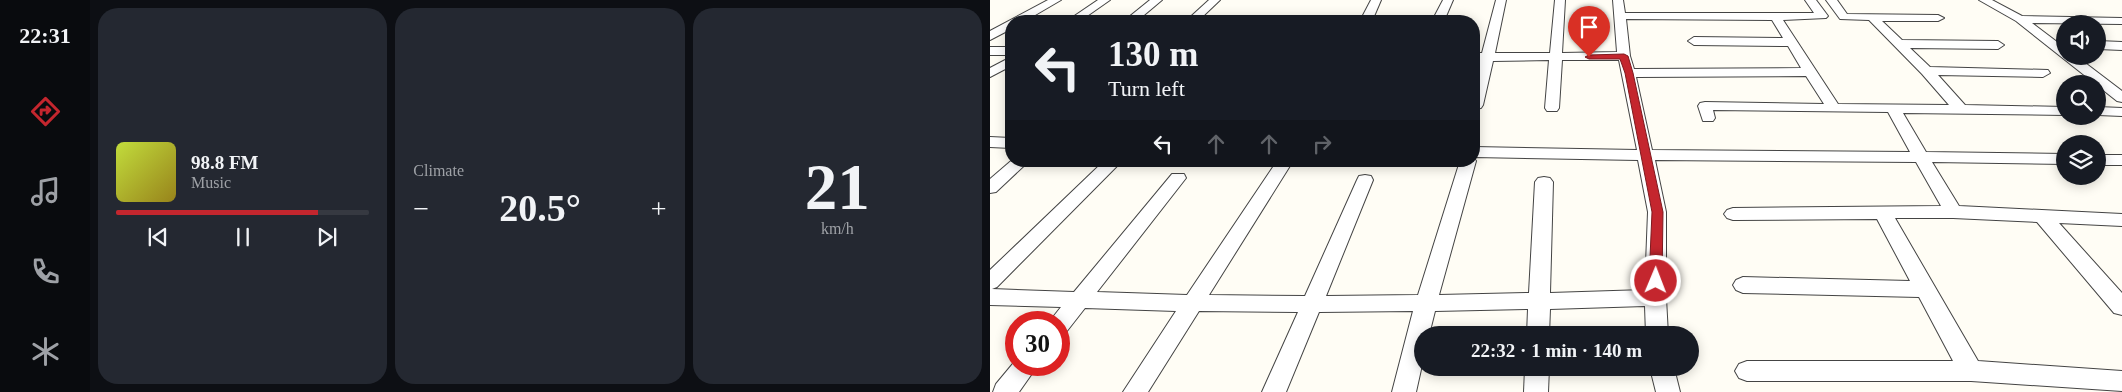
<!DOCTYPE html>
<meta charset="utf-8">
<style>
:root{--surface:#171b24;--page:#242831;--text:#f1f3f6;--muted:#9ea1a6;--line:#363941;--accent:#c4262e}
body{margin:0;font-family:Georgia,serif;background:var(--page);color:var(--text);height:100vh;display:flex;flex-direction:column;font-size:19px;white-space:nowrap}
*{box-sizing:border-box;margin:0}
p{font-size:16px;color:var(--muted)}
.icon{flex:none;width:28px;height:28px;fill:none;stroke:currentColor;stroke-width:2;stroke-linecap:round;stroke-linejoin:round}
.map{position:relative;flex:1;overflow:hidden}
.panel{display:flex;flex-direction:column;gap:8px;padding:8px;background:#0d0f14;width:900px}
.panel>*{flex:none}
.hud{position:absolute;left:15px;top:15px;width:475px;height:152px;border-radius:20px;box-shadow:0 2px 12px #0003;background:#171b24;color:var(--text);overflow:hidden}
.buttons{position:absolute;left:1066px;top:15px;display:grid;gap:10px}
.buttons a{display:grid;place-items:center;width:50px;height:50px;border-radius:50%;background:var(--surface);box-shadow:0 2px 12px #0003;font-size:25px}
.speed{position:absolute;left:15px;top:311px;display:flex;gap:10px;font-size:25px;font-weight:700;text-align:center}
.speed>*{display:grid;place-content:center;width:65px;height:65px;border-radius:50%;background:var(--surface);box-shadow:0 2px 12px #0003;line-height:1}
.speed .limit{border:8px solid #d22;background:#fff;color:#111}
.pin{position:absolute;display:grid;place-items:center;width:42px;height:42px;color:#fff;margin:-51px -21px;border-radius:50% 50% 50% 0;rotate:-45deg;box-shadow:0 0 5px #0007}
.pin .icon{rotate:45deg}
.me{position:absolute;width:55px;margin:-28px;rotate:1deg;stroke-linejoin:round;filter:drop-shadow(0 0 4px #0008)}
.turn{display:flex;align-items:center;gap:18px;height:105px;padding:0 20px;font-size:22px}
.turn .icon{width:65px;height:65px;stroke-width:2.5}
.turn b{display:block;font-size:35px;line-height:42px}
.lanes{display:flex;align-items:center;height:48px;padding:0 20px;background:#0003;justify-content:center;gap:25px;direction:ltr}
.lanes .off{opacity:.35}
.big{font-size:38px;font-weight:700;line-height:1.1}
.panel .tile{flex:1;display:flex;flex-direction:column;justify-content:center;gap:8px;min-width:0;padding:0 18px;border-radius:20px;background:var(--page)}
.panel .dial{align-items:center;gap:0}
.dial b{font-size:65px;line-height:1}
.song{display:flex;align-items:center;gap:15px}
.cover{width:60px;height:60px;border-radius:8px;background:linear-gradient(135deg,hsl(70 70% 55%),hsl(50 70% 35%))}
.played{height:5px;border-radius:2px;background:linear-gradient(90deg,var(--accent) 80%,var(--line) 80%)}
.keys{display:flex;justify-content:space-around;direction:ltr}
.heat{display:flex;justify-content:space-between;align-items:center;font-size:28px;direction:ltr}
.panel .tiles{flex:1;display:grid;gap:8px;grid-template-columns:repeat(3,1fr)}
.trip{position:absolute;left:424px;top:326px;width:285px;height:50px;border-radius:25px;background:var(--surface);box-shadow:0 2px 12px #0003;font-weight:700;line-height:50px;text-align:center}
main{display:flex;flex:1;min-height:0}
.dock{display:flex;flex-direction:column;width:90px;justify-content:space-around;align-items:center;background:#090b0e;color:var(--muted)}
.dock .icon{width:35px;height:35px}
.dock .on{color:var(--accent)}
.dock b{font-size:22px;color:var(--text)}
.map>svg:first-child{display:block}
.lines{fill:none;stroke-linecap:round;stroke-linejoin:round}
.minor-casing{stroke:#444;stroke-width:2}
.minor{fill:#fff;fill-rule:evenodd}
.route{fill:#c4262e;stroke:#7f191e}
</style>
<main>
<nav class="dock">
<b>22:31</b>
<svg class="icon on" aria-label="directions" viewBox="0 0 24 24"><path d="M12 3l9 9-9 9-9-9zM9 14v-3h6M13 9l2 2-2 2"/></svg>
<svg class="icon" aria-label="music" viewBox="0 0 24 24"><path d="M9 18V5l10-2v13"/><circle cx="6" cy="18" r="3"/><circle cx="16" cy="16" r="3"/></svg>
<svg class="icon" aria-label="phone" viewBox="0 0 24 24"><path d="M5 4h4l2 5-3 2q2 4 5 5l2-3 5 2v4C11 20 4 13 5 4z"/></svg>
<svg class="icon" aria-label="climate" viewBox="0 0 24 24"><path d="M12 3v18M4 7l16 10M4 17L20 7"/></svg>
</nav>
<section class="panel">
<div class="tiles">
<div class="tile">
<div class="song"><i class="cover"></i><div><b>98.8 FM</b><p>Music</p></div></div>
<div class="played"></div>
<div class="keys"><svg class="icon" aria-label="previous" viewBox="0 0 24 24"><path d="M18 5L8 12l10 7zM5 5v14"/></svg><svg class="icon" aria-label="pause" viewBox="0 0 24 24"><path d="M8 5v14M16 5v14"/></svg><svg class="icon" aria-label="next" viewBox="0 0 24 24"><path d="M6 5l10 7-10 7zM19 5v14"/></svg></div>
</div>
<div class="tile"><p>Climate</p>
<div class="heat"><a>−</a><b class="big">20.5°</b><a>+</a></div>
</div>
<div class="tile dial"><b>21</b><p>km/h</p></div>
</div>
</section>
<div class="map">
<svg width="1132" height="392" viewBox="0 0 1132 392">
<rect width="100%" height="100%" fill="#fffdf5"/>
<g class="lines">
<!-- minor casing -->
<g class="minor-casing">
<g id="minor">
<polygon points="58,0 71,0 35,21 21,21 21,29 0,40 0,31"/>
<polygon points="108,0 120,0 90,21 77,21"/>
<polygon points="160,0 172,0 147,21 134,21"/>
<polygon points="219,0 230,0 208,21 196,21"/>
<polygon points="381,0 391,0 382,21 370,21"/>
<polygon points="453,0 463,0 454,21 442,21"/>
<path d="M506,0h10l-11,53h55l5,-53h10l-3,53 55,-1 -4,-52h10l2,13h189l-9,-13h11l12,16 -2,2 -43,2 55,84 111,1 -27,-31 -53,-54 -29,-1 -14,-19h11l10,14 91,1 6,3 -6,3h-56l20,19 96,1 6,4 -6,4 -88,-1 20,19 118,3 2,3 -7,4 -105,-2 27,30 100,2v8l-162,-2 23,39 139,2v10l-133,-2 27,44 163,8v12l-63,-3 63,70v22l-8,-2 -77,-91 -84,-4h-58l83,143 144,10v20l-151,-10h-224l-8,-3 -4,-7 4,-7 8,-3h206l-34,-64 -176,-4 -7,-3 -3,-5 3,-5 7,-3 167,4 -33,-62 -144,1 -6,-2 -3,-4 3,-4 6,-2 208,-2 -25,-44 -261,-2 11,52v86l2,37h-22l-1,-29 -95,3 -1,26h-22l1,-26 -93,2 -6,24h-7v30l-6,27h-24l21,-81 -94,1 -33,80h-24l36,-80 -99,-1 -51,81h-25l53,-81 -91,-3 -18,23 -8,3v-12h-10l12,-15 -71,-2v-35l114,-109h18l-125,126 -5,2 82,3 98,-118h12l2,4 -89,114 90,3 90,-134h16l-84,134 96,1 52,-116 2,-4 6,-1 6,1 2,4 -47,116 92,-1 42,-134h14v-3l2,3 -37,134 90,-2 6,-111 3,-4 6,-1 6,1 3,4 -3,111 95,-3 3,-78 -10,-52 -164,-3v-10l163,3 -18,-90h-57l-3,48 -2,3h-10l-2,-3 4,-48 -56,1 -10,44 -2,3 -7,1v-23l6,-25h-6v-8h8zM636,19l146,1 11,18 -89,-1 -6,4 6,4 94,1 13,22 -167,1 -4,-13zM816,76l18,28 -119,-2 -5,1 -2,3 5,15h10l2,-3 -2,-8 175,2 22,40 -258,-2 -16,-73z"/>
<polygon points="989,0 1002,0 1032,16 1132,18 1132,24 1042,23 1075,48 1075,56 1086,56 1132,91 1132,102 1127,101 1026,21"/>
<polygon points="1108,41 1132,42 1132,50 1108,49"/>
<rect x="0" y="47" width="21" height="8"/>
<polygon points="21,57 21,66 0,77 0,68"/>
<polygon points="1108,107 1132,108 1132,116 1108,115"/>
<polygon points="0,137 21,138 21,148 0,147"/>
<rect x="1108" y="155" width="24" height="10"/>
<polygon points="21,161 39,161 6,192 0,193 0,179"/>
<polygon points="26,360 26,365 48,365 29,392 3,392 6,384"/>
<polygon points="535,368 559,368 558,392 534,392"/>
<polygon points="660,368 684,368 690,392 666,392"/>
</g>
</g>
<!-- minor -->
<use href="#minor" class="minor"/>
</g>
<!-- route -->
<polygon class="route" points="634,54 638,56 643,73 673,212 672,281 670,284 661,284 659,281 662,212 635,73 630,59 599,59 595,57 599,55"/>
</svg>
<div class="buttons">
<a><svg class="icon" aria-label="sound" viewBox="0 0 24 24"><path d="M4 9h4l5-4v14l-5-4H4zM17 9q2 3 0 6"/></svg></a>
<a><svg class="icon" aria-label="search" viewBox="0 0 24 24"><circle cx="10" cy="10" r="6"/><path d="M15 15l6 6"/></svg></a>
<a><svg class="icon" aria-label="layers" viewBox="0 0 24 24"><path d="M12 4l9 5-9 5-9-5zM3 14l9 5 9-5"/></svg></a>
</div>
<div class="speed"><div class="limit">30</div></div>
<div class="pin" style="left:599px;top:57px;background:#d93025"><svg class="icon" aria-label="arrive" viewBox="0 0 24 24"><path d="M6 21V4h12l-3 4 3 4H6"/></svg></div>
<svg class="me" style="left:666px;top:281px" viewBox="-20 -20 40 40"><circle r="17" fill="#c4262e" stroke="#fff" stroke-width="3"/><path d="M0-11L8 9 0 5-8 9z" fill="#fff"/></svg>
<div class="trip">22:32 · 1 min · 140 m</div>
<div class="hud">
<div class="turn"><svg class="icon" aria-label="left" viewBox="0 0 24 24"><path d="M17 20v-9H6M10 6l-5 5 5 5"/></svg><div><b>130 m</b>Turn left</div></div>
<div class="lanes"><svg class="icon" aria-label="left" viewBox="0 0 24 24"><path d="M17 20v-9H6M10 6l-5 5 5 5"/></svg><svg class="icon off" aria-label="ahead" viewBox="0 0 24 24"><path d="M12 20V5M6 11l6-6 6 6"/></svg><svg class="icon off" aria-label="ahead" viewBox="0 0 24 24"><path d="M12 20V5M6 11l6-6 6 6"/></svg><svg class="icon off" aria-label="right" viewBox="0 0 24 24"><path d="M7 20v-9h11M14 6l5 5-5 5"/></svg></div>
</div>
</div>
</main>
